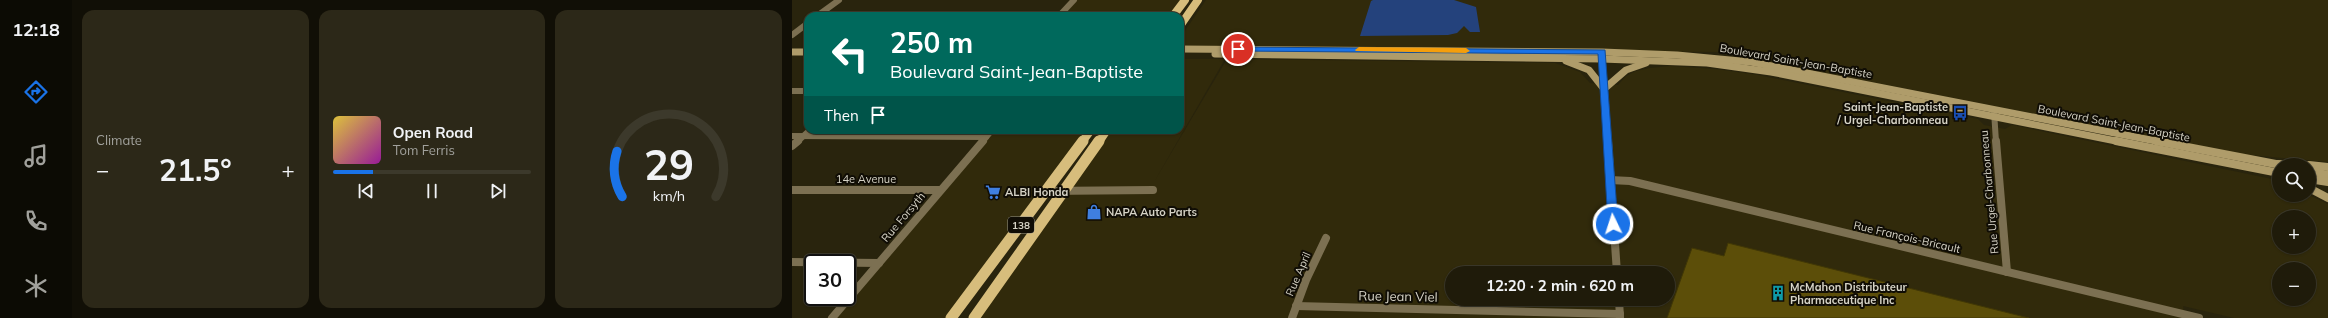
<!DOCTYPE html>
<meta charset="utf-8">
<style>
:root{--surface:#1f1b0a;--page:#2c2818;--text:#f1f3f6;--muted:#a1a19c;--line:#3c392b;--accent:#1a73e8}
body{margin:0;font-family:Mulish,sans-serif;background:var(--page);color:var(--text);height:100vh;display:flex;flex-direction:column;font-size:15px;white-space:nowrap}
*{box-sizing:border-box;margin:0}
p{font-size:13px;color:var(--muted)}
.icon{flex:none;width:22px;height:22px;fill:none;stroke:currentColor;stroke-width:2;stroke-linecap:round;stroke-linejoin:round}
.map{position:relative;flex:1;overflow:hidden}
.panel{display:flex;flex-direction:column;gap:10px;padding:10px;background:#110f06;width:720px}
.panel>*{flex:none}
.guide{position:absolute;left:12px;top:12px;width:380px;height:122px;border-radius:12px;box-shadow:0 1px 3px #0004,0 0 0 1px var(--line);background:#00695c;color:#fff;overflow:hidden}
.tools{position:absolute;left:1480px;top:158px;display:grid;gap:8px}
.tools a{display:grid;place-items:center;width:44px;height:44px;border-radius:50%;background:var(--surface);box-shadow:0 1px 3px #0004,0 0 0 1px var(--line);font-size:20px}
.speed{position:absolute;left:12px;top:254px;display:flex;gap:8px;font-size:20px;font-weight:700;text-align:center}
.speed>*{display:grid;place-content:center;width:52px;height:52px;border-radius:50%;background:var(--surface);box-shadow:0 1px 3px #0004,0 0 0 1px var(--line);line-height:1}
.speed .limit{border:2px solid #111;border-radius:6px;background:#fff;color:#111}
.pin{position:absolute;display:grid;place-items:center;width:34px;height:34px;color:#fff;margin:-17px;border:2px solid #fff;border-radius:50%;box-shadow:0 1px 4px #0007}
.me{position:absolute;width:44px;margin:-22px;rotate:356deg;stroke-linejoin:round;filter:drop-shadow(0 0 3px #0008)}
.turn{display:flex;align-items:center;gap:14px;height:84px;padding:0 20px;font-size:18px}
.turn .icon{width:52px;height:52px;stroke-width:2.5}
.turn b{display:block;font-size:28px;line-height:34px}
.then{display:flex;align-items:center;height:38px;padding:0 20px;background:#0003;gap:8px;font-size:15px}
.big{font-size:30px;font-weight:700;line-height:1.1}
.panel .card{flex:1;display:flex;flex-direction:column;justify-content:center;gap:6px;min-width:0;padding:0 14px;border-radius:12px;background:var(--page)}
.panel .dial{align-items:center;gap:0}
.dial svg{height:104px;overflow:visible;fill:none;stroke:var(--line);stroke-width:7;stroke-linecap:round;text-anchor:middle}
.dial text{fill:var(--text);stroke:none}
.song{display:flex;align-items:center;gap:12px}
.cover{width:48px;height:48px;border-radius:6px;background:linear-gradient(135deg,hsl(50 70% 55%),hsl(300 70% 35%))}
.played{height:4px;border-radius:2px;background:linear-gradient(90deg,var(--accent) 20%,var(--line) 20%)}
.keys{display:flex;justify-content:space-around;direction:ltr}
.heat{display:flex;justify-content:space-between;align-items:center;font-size:22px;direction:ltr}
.panel .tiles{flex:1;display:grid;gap:10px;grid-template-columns:repeat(3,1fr)}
.trip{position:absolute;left:653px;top:266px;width:230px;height:40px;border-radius:20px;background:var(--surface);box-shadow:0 1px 3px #0004,0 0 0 1px var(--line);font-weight:700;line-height:40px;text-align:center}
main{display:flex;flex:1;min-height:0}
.dock{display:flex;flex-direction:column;width:72px;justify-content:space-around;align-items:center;background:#0c0b04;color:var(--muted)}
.dock .icon{width:28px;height:28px}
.dock .on{color:var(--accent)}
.dock b{font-size:18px;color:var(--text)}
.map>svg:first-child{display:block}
.built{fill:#312a0b;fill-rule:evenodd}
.water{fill:#24427c}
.building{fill:#5c4e09;stroke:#403706}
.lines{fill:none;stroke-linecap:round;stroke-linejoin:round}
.minor-far1{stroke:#7c7052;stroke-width:6}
.minor{stroke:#7c7052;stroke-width:8}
.secondary-far1{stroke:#af9c6a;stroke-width:7}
.secondary{stroke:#af9c6a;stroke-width:8}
.primary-far1{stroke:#d7bd7c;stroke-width:8}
.primary{stroke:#d7bd7c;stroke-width:11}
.route{fill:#1a73e8;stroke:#114b97}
.slow{fill:#f59e0b}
.labels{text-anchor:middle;stroke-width:4;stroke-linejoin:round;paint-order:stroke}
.shield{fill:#100d05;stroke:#9b988c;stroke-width:1}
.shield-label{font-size:10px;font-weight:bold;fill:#d6d3c6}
.street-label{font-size:11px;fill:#d6d3c6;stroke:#100d05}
.poi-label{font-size:11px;font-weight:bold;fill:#d6d3c6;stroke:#100d05;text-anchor:start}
.near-street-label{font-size:13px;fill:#d6d3c6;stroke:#100d05}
</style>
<main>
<nav class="dock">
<b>12:18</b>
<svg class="icon on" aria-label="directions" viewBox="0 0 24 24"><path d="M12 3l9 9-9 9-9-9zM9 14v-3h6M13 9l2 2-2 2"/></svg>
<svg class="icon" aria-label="music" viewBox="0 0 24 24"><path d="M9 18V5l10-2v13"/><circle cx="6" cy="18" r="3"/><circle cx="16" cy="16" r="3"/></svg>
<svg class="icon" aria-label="phone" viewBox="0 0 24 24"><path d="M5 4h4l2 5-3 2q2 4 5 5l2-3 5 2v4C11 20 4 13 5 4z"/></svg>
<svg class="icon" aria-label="climate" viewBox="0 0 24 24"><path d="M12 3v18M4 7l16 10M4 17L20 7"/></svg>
</nav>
<section class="panel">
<div class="tiles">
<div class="card"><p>Climate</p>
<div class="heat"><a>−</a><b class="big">21.5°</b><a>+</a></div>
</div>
<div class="card">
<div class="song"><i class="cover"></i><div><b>Open Road</b><p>Tom Ferris</p></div></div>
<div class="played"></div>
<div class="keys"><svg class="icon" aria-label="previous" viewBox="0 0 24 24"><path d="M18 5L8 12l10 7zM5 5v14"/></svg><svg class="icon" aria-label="pause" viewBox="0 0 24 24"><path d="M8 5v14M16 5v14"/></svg><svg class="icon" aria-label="next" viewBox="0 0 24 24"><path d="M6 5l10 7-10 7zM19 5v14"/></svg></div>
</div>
<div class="card dial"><svg viewBox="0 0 100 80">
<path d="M14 69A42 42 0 1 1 86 69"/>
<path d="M14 69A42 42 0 0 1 10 34" stroke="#1a73e8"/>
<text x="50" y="56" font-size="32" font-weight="700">29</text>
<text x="50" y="72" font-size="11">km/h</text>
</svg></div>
</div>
</section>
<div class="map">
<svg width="1536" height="318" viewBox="0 0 1536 318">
<rect width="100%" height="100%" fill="#29240d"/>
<!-- built -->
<g class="built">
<polygon points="282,0 392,0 380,16 267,16"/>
<polygon points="414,0 1536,0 1536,162 1447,154 926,52 388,48 388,38"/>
<path d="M388,59h45l-71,123 73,-123 328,4 25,9 10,11 28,2 8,-9 10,-5 14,-3 20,-2 46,3 42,6 220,44 6,6 21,4 7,-4 260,54 7,3v13h30l19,9v114h-94l-51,-12 2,12h-1211l132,-188h74zM1487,217h30v30h-30zM1487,269h30v30h-30zM660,273h216v26h-216z"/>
<polygon points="201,130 296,130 158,318 40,318"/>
</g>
<!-- water -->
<polygon class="water" points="581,0 662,0 684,7 688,32 678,32 672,26 665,33 656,35 568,36 579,1"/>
<!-- building -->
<polygon class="building" points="936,243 1237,318 875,318 900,248 932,256"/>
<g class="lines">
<!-- minor-far1 -->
<g class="minor-far1">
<polyline points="25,16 47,0"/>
<polyline points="267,16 282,0"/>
<polyline points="0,35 16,23"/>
<polyline points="810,54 816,142"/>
<polyline points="0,91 16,91"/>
<polyline points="1202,111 1204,142"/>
<polyline points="0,136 194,137"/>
<polyline points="5,142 18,130"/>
<polyline points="190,142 200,130"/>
</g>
<!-- minor -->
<g class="minor">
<polyline points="816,141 825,273"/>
<polyline points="1204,141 1215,272"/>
<polyline points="0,146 6,141"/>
<polyline points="818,180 838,181 1407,318"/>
<polyline points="0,190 148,190"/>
<polyline points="254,191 361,190"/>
<polyline points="0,262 87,263"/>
<polyline points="827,299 828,318"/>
<polyline points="504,306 828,314"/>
<polyline points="40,318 191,141"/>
<polyline points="500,318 514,280 534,238"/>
</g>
<!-- secondary-far1 -->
<g class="secondary-far1">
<polyline points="388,49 810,52 885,55 959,62 1369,142"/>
<polyline points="0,52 16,52"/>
<polyline points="423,54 810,59 915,63 979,72 1329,142"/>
<polyline points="774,61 797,70 812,89 834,70 854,63"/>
</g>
<!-- secondary -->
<g class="secondary">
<polyline points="1324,141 1487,173"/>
<polyline points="1364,141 1489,165"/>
<polyline points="1485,164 1510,165"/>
<polyline points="1517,165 1536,167"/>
<polyline points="1517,171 1536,175"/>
<polyline points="1517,179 1536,182"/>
<polyline points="1517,188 1536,198"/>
</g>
<!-- primary-far1 -->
<g class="primary-far1">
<polyline points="381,16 393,0"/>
<polyline points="388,26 406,0"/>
<polyline points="290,142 299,130"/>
<polyline points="307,142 315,130"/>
</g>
<!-- primary -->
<g class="primary">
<polyline points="159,318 291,141"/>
<polyline points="182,318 307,141"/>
</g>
</g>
<!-- route -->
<polygon class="route" points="444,47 813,50 826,224 821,227 816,224 806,54 446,51 444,50"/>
<!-- slow -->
<polygon class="slow" points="567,47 674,48 678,51 674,53 564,51 563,50"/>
<!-- icons -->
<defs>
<g id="bus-bare" transform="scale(1.2)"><path d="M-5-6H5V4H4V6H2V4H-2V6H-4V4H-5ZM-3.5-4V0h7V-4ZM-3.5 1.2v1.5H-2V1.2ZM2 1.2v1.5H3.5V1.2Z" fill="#1a4fb4" stroke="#100d05" stroke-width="2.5" paint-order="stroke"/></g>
<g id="supermarket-bare" transform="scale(1.2)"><path d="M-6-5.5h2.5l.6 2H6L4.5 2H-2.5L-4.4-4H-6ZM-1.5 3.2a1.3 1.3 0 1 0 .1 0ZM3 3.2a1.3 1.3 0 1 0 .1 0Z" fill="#3f7fe0" stroke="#100d05" stroke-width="2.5" paint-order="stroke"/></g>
<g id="shop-bare" transform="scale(1.2)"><path d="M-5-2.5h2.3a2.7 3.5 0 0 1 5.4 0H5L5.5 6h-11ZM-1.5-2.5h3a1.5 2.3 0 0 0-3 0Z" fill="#3f7fe0" stroke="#100d05" stroke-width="2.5" paint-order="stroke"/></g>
<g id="building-bare" transform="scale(1.2)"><path d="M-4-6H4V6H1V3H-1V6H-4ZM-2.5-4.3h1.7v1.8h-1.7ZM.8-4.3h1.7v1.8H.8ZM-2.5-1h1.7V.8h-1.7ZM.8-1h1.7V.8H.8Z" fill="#0f9aa8" stroke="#100d05" stroke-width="2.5" paint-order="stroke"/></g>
</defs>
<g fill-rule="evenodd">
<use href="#bus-bare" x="1168" y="113"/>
<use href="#supermarket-bare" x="201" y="192"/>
<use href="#shop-bare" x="302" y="212"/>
<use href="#building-bare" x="986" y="293"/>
</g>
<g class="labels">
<!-- shield labels -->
<rect class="shield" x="216" y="217" width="26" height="16" rx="3"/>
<g class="shield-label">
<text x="229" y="229">138</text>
</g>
<!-- street labels -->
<g class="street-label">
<text transform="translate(1004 61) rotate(10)" y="4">Boulevard Saint-Jean-Baptiste</text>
<text transform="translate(1322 123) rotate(11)" y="4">Boulevard Saint-Jean-Baptiste</text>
<text x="74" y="183">14e Avenue</text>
<text transform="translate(1197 192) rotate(-95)" y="4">Rue Urgel-Charbonneau</text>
<text transform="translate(111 217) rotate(-50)" y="4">Rue Forsyth</text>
<text transform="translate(1115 237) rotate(13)" y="4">Rue François-Bricault</text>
<text transform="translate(506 274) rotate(-67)" y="4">Rue April</text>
</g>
<!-- poi labels -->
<g class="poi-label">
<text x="1156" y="111" text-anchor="end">Saint-Jean-Baptiste<tspan x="1156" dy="13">/ Urgel-Charbonneau</tspan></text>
<text x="213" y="196">ALBI Honda</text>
<text x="314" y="216">NAPA Auto Parts</text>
<text x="998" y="291">McMahon Distributeur<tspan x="998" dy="13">Pharmaceutique Inc</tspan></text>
</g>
<!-- near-street labels -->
<g class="near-street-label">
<text transform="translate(606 296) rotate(1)" y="5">Rue Jean Viel</text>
</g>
</g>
</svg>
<div class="tools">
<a><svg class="icon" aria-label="search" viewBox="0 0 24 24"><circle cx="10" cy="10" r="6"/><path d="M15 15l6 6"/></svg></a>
<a>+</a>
<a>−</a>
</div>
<div class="speed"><div class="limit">30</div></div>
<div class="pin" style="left:446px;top:49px;background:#d93025"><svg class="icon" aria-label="arrive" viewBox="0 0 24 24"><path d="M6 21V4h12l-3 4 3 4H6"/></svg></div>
<svg class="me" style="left:821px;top:224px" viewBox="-20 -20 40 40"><circle r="17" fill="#1a73e8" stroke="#fff" stroke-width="3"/><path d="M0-11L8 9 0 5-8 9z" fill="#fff"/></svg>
<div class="trip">12:20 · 2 min · 620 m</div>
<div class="guide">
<div class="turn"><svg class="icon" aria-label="left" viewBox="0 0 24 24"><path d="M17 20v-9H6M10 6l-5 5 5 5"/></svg><div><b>250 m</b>Boulevard Saint-Jean-Baptiste</div></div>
<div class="then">Then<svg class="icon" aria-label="arrive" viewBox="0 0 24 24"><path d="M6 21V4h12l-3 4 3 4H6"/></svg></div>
</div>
</div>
</main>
